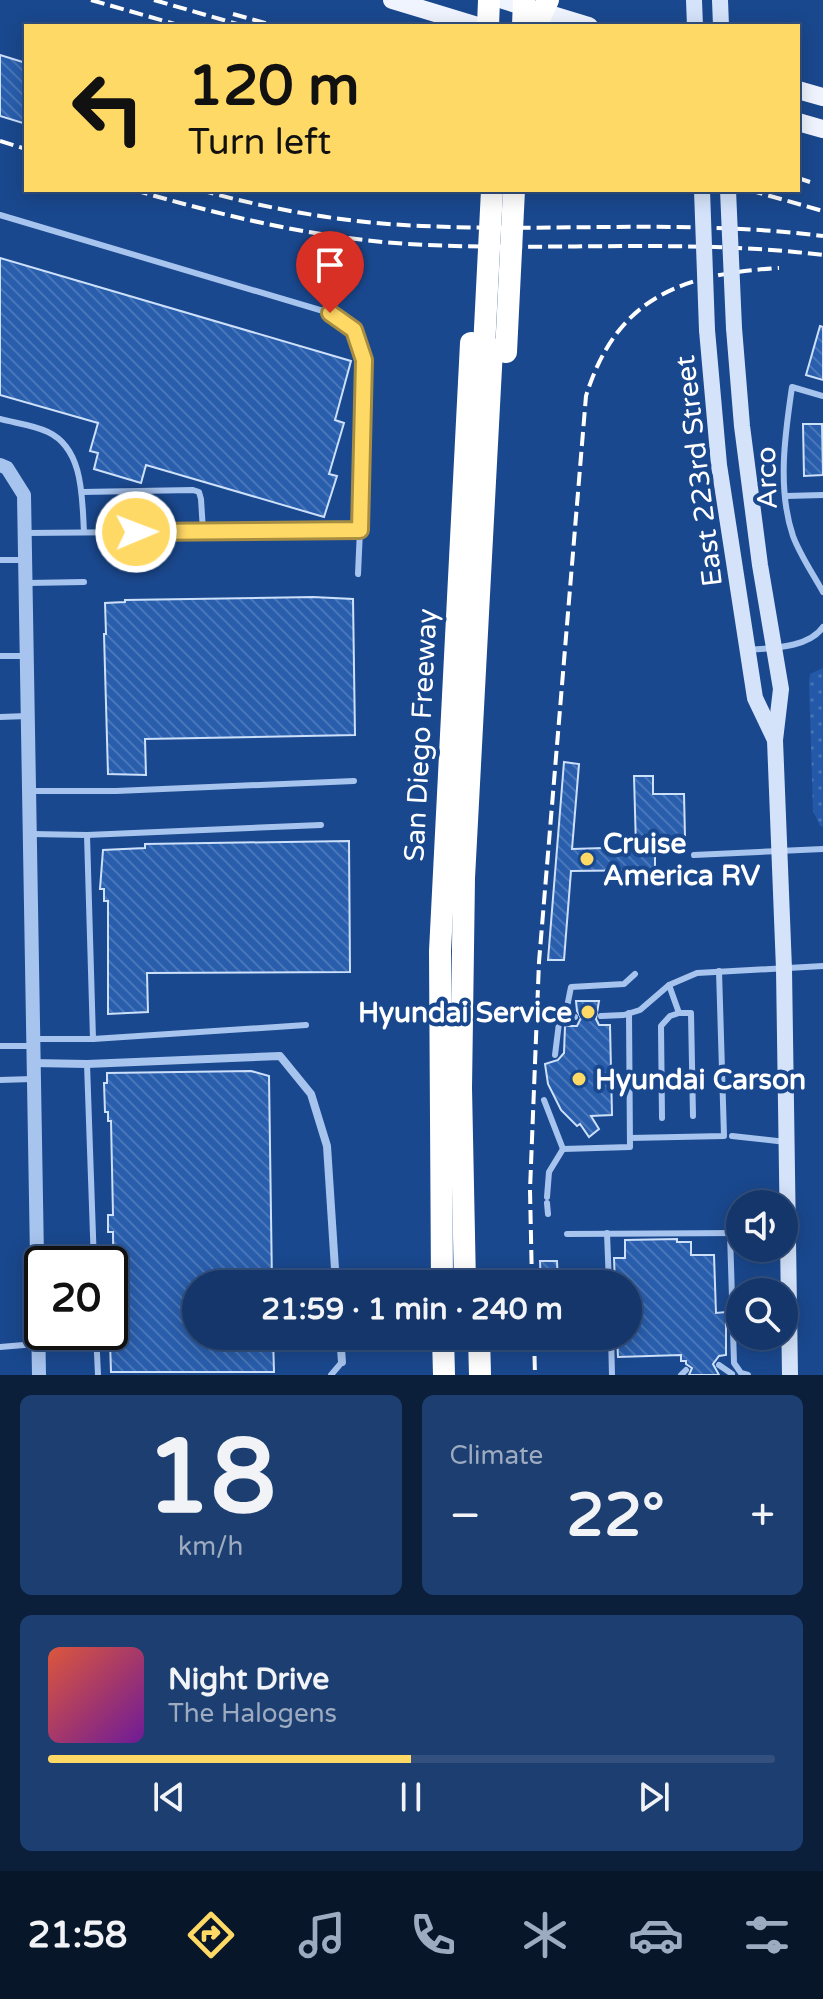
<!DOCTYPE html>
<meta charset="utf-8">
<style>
:root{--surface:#14366a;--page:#1d3e70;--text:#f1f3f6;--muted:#9dabc1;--line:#33507e;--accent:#ffd965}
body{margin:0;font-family:"Varela Round",sans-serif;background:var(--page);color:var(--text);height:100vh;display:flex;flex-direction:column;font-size:30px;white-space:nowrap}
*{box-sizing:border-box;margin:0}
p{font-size:26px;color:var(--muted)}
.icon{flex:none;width:44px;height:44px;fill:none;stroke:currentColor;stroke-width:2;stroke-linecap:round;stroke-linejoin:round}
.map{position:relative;height:1375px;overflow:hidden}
.panel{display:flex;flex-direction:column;gap:20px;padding:20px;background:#0b1e3a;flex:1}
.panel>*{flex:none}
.banner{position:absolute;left:24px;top:24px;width:776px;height:168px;border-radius:0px;box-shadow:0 4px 20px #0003,0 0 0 2px var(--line);background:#ffd965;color:#111;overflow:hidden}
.buttons{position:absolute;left:726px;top:1190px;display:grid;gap:16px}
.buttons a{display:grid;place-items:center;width:72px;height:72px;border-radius:50%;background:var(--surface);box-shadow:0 4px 20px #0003,0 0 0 2px var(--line);font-size:40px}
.speed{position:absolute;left:24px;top:1246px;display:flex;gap:16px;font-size:40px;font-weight:700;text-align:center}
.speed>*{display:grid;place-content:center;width:104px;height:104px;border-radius:50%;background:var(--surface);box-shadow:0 4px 20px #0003,0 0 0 2px var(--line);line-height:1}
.speed .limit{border:4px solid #111;border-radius:12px;background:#fff;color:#111}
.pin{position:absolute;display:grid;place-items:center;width:68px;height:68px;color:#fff;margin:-82px -34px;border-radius:50% 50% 50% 0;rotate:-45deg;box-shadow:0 0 8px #0007}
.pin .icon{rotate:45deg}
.me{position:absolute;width:88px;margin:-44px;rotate:89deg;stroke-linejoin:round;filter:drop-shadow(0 0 6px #0008)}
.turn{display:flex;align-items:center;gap:28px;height:168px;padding:0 32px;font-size:36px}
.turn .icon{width:104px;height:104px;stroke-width:2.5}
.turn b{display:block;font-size:56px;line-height:68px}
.big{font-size:60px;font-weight:700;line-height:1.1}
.panel .tile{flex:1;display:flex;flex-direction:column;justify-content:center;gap:12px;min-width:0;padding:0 28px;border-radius:12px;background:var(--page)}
.panel .dial{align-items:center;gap:0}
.dial b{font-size:104px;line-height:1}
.song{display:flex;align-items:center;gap:24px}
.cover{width:96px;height:96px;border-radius:12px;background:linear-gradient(135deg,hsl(10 70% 55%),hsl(280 70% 35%))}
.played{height:8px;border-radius:4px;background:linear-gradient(90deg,var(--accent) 50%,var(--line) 50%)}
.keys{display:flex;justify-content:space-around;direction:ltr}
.heat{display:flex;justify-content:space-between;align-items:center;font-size:44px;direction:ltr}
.panel .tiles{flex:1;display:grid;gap:20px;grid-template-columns:1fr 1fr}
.tile:last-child{grid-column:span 2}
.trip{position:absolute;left:182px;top:1270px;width:460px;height:80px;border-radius:40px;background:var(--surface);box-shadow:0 4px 20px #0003,0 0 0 2px var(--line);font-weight:700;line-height:80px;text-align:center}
.tab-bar{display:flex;height:128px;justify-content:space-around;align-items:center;background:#08162a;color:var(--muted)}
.tab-bar .icon{width:56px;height:56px}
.tab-bar .selected{color:var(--accent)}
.tab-bar b{font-size:36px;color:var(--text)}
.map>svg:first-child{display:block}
.grass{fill:url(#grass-dots)}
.building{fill:url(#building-back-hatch);stroke:#cde0fa;stroke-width:2}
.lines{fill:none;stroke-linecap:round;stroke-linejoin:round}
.service{stroke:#a7c4ee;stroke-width:6}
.minor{stroke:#a7c4ee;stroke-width:8}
.tertiary{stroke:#a7c4ee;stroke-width:14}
.secondary{stroke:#d4e3fa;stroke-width:16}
.primary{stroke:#eff4ff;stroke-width:18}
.motorway{stroke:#fff;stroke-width:22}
.rail{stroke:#fff;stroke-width:4;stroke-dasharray:14 6;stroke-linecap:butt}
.secondary-bridge{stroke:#d4e3fa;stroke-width:16}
.motorway-bridge{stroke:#fff;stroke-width:22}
.route-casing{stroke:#a68d42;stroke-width:20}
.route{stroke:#ffd965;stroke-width:14}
.poi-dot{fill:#ffd965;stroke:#1a488e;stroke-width:3}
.labels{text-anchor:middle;stroke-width:8;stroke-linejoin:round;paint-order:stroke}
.street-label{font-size:28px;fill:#fff;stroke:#1a488e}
.poi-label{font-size:28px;font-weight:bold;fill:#fff;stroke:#1a488e;text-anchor:start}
</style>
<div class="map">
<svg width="823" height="1375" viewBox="0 0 823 1375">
<defs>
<pattern id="grass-dots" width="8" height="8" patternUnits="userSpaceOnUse" patternTransform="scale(2)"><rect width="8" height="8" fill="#2359a8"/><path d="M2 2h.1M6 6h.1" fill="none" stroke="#4472b5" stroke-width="1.8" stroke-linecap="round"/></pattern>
<pattern id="building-back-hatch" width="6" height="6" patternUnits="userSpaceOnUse" patternTransform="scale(2)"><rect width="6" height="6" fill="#295ead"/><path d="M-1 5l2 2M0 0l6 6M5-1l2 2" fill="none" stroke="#4976b9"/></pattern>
</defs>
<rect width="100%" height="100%" fill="#1a488e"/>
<!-- grass -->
<polygon class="grass" points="823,668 823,827 820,826 813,811 809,682 810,674"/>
<!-- building -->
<g class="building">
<polygon points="0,55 26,63 26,124 0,116"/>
<polygon points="0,258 351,361 335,420 344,423 329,474 337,476 324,517 146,465 141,483 94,469 98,453 90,451 98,423 0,395"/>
<polygon points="820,326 823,327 823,380 806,375"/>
<polygon points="803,424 822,424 823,475 804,476"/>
<polygon points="313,597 353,599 355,735 145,739 146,775 108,774 104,634 106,634 105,603 125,602 125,600"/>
<polygon points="564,762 579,764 572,849 636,847 634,776 653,776 653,794 684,794 685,837 655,838 655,870 571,871 564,960 548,960"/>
<polygon points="349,841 350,972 147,973 148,1012 108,1014 108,901 104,901 104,889 100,889 103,850 145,848 145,844"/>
<polygon points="576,1001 599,1001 596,1019 599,1025 610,1025 612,1115 591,1116 599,1129 589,1137 580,1124 577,1126 561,1110 548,1084 545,1064 558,1060 564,1053 565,1026 577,1026 581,1018 577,1011"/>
<polygon points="251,1071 269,1076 272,1284 196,1284 196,1336 273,1336 274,1372 111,1372 110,1342 114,1342 113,1232 108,1232 108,1215 113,1215 111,1121 108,1121 108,1112 105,1112 104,1083 107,1083 107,1073"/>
<polygon points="677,1239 677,1242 691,1242 691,1255 714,1255 716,1313 726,1312 726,1355 719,1356 713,1364 719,1375 689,1375 692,1368 686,1364 686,1361 681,1361 681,1355 618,1357 617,1336 628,1336 628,1284 615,1284 614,1258 625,1258 625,1240"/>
<polygon points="540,1261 557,1261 558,1284 541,1284"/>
</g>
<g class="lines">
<!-- service -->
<g class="service">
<polyline points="0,215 330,313 354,330 364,360 360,530 25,533"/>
<path d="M823,396l-31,-9c-7,47 -15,102 1,149 7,19 20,38 30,56"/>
<path d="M0,419c15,4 34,6 48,13 36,17 34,67 36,100"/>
<polyline points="82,492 193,490 199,492 201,499 203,531"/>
<polyline points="786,496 823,495"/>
<polyline points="0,560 24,560"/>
<polyline points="358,574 360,530"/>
<polyline points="27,583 84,582"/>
<path d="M748,650c23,-2 61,-2 75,-23"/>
<polyline points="0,656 24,656"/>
<polyline points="0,717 27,716"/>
<polyline points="30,791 116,791 354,781"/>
<polyline points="32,834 87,835 93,1039 35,1039"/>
<polyline points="87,835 321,825"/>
<polyline points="694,855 823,849"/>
<polyline points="679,1013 691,1013 693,1116"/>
<polyline points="601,1016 624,1015 640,1010 669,985 697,973 823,966"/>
<polyline points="565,1017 571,987 624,984 635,974"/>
<polyline points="93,1039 306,1025"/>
<polyline points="0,1046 32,1046"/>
<polyline points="555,1055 559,1023 565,1017 575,1017"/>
<polyline points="87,1064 94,1264"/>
<polyline points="0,1080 32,1079"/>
<polyline points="544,1100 563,1149 630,1147 629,1013"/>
<polyline points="662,1118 661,1026 670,1016 679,1013 669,985"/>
<polyline points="732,1136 786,1142"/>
<polyline points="630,1138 724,1136 719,971"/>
<polyline points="547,1197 549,1172 563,1149"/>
<polyline points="547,1203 548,1214"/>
<polyline points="607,1233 609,1284"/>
<polyline points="730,1233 734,1363 741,1373 748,1375"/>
<polyline points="567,1234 740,1233"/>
<polyline points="96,1332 98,1375"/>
<polyline points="611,1336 612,1375"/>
<polyline points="0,1347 36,1344"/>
<polyline points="719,1365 732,1374"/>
<polyline points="331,1375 342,1362"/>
<polyline points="681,1375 686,1370"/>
</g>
<!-- minor -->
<g class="minor">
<polyline points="33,1063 87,1064 280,1056 311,1094 327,1146 336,1284"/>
<polyline points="340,1336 342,1362"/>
</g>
<!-- tertiary -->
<polyline class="tertiary" points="0,465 7,468 24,495 39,1375"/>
<!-- secondary -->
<g class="secondary">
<polyline points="694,0 695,26"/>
<polyline points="720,0 721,26"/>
<polyline points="734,328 742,426 760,565 781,689 775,740 784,969 790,1375"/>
<polyline points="707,330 719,465 755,698 775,740"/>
</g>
<!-- primary -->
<g class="primary">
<polyline points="392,0 478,26"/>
<polyline points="503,0 589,26"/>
<polyline points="798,90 823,97"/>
<polyline points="798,122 823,129"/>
</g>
<!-- motorway -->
<g class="motorway">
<polyline points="488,26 489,0"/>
<polyline points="442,1284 440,951 471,343"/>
<polyline points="465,1284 461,1088 464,878 492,349"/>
<polyline points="443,1336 444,1375"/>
<polyline points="479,1336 480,1375"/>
</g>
<!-- rail -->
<g class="rail">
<polyline points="91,0 182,26"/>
<polyline points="154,0 244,26"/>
<polyline points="233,14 276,26"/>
<polyline points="0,141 26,149"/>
<polyline points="798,178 810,182"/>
<path d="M134,190c90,26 180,48 274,54 138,8 278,-6 415,11"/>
<path d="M200,190c72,20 147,33 222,36 133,6 268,-7 401,10"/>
<polyline points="749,190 823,211"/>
<path d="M532,1284l-2,-94 9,-228 47,-566c31,-100 97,-122 193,-128"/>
<polyline points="534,1336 535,1375"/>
</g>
<!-- secondary-bridge -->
<g class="secondary-bridge">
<polyline points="702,190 707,330"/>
<polyline points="728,190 734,328"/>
</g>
<!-- motorway-bridge -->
<g class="motorway-bridge">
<polyline points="523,26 524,0"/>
<polyline points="536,26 548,0"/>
<polyline points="484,348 492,190"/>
<polyline points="506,352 514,190"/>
</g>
</g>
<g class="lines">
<!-- route casing -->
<g class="route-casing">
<polyline id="route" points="136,532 360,530 364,360 354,330 330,313"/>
</g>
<!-- route -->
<use href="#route" class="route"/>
</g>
<!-- markers -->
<g class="poi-dot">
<circle cx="587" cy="859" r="8"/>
<circle cx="588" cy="1012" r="8"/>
<circle cx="579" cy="1079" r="8"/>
</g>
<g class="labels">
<!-- street labels -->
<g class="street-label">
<text transform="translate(698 471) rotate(-97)" y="10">East 223rd Street</text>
<text transform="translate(766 478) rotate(-92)" y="10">Arco</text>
<text transform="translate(420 735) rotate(-87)" y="10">San Diego Freeway</text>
</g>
<!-- poi labels -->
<g class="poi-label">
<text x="603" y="853">Cruise<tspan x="603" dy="32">America RV</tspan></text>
<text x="572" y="1022" text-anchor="end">Hyundai Service</text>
<text x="595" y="1089">Hyundai Carson</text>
</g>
</g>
</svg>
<div class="buttons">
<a><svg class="icon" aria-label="sound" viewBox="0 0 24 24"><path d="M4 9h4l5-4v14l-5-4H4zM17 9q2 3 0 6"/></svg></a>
<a><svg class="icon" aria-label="search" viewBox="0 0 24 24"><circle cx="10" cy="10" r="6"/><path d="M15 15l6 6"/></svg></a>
</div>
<div class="speed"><div class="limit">20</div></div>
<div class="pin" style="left:330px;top:313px;background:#d93025"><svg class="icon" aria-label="arrive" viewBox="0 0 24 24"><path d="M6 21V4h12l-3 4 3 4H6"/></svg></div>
<svg class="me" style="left:136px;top:532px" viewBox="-20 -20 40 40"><circle r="17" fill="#ffd965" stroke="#fff" stroke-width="3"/><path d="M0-11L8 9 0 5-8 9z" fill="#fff"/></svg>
<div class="trip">21:59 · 1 min · 240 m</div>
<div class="banner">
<div class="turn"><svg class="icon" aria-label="left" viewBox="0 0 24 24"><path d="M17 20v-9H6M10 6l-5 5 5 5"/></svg><div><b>120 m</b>Turn left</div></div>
</div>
</div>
<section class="panel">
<div class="tiles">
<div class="tile dial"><b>18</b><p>km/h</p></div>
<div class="tile"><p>Climate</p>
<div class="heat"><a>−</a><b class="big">22°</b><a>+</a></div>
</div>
<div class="tile">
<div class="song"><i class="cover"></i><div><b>Night Drive</b><p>The Halogens</p></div></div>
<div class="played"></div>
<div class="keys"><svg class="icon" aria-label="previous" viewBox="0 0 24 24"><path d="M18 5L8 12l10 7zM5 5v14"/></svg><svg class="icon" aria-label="pause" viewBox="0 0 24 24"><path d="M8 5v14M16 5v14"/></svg><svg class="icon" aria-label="next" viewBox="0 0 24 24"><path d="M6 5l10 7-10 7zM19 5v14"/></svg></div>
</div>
</div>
</section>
<nav class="tab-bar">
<b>21:58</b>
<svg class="icon selected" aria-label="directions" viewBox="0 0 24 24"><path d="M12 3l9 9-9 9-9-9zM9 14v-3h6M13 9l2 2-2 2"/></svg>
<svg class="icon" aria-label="music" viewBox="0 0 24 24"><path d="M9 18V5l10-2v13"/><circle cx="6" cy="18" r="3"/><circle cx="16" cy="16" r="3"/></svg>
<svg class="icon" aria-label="phone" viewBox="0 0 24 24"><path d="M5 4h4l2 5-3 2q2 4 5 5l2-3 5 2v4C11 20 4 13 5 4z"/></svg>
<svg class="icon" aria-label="climate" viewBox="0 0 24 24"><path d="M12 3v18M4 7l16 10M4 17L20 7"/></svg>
<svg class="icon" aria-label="car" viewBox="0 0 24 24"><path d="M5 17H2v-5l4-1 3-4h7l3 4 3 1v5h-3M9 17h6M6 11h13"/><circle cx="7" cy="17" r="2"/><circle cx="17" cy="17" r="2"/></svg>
<svg class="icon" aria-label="filters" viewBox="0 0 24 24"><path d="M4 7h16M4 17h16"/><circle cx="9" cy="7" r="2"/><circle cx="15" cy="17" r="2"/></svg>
</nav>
